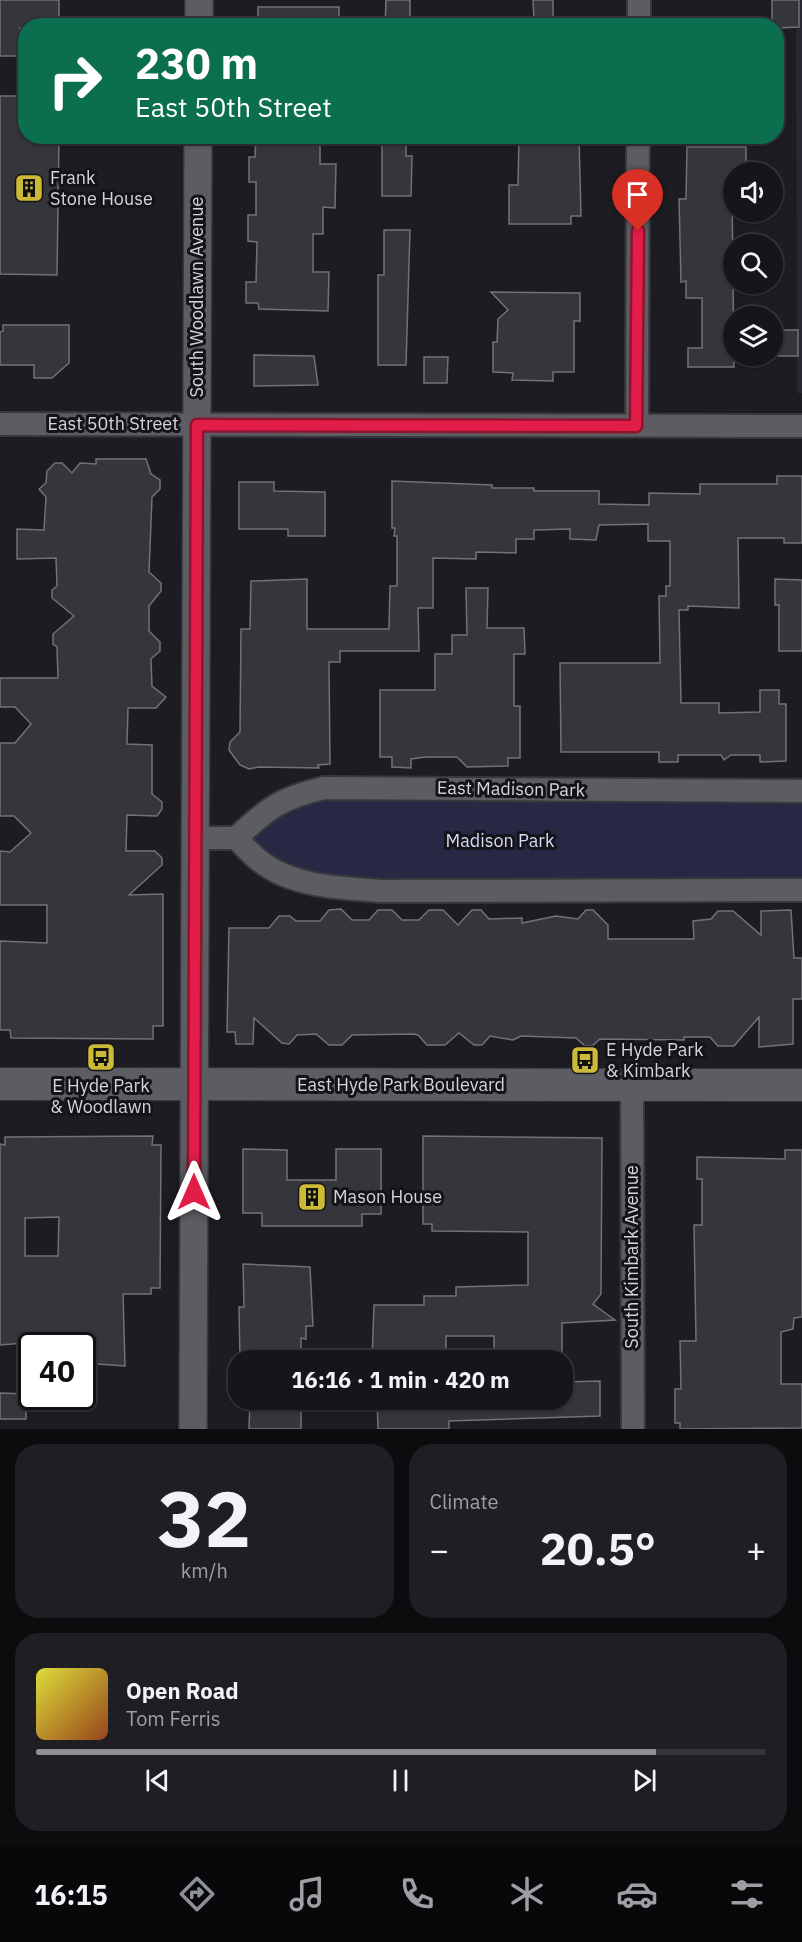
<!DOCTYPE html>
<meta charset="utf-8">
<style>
:root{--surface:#15151a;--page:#1e1e23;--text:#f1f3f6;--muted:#9d9fa2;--line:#343439;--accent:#8c9099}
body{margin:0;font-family:"IBM Plex Sans",sans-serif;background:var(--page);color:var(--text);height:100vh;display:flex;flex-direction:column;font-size:22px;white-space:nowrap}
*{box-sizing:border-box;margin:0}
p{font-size:20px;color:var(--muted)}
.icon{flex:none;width:33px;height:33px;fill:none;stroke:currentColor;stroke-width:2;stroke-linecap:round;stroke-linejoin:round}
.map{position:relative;height:1429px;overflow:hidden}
.side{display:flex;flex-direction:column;gap:15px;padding:15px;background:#0c0c0e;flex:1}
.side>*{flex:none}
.guide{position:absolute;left:18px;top:18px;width:766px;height:126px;border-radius:24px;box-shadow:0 2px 4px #0004,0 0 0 2px var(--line);background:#0b6e4f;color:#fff;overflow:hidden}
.controls{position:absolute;left:723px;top:162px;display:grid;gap:12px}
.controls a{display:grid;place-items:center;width:60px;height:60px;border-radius:50%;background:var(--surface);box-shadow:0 2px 4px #0004,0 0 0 2px var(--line);font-size:30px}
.speed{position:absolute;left:18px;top:1332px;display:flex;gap:12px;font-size:30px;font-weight:700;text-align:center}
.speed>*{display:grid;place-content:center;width:78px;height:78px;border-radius:50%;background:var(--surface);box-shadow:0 2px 4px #0004,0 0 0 2px var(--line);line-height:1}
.speed .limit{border:3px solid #111;border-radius:9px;background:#fff;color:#111}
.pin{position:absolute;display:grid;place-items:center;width:51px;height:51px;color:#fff;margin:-62px -26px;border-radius:50% 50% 50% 0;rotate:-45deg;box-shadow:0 0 6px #0007}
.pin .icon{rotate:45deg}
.me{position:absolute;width:66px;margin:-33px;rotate:0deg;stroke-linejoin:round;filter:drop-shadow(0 0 4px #0008)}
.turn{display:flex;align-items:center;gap:21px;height:126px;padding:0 18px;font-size:27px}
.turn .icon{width:78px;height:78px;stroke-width:2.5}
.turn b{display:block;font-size:42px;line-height:51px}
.big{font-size:45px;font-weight:700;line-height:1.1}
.side .widget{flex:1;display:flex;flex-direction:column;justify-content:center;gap:9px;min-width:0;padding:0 21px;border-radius:24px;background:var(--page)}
.side .dial{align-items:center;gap:0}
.dial b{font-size:78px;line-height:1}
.song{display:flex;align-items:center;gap:18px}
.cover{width:72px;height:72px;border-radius:9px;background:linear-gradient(135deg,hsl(60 70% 55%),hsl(20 70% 35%))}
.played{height:6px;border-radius:3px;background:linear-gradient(90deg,var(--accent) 85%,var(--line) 85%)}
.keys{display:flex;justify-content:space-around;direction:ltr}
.heat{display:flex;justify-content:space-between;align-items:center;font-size:33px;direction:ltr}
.side .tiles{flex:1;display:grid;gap:15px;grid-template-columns:1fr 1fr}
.widget:last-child{grid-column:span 2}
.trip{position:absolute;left:228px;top:1350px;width:345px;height:60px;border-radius:24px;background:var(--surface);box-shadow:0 2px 4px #0004,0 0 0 2px var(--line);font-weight:700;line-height:60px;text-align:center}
.dock{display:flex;height:96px;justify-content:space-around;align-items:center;background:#08080a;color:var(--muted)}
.dock .icon{width:42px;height:42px}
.dock .on{color:var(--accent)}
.dock b{font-size:27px;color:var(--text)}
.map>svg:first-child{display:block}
.built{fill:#272832}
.green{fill:#272844}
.building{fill:#35363b;stroke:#717278;stroke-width:1.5;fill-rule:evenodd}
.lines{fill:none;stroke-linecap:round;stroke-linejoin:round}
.minor-casing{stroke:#38383c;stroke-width:26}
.tertiary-casing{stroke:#38383c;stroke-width:30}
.secondary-casing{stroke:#38383c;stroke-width:34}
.minor{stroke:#5c5d63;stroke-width:22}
.tertiary{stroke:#5c5d63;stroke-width:27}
.secondary{stroke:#5c5d63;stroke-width:32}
.route-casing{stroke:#92132f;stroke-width:15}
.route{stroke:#e11d48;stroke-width:10}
.labels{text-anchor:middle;stroke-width:6;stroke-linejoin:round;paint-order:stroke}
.poi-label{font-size:18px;fill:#d4d5d8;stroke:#131318;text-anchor:start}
.street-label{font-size:18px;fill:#d4d5d8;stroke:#131318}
.park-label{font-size:18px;fill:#d6d9f5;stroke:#131318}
</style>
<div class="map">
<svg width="802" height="1429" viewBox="0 0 802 1429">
<rect width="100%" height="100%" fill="#1c1c22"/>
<!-- built -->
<polygon class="built" points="796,0 802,0 802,393 797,393"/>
<!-- green -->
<polygon class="green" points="328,798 419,801 802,801 802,883 403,881 333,878 283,865 254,844 251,836 291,807"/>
<!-- building -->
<g class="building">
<polygon points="0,0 59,0 59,26 26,26 26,28 20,28 20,56 0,56"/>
<polygon points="386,0 410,0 410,26 385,26"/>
<polygon points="533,0 553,0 553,19 534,20"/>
<polygon points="772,0 799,0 799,27 777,28 777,26 772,26"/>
<rect x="258" y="7" width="81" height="19"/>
<polygon points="0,96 20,96 20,102 26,102 26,136 59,136 57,275 0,274"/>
<polygon points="256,136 320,136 320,164 336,164 335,208 323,207 323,234 313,234 313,272 329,272 328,311 259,309 258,303 246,303 246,282 256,282 257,242 248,241 248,215 256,215 256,182 249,182 249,157 255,157"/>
<polygon points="382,136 406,136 406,156 412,156 411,196 382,196"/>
<polygon points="519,137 579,137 581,216 571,216 571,224 509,224 509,185 518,185"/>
<polygon points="687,147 746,147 746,172 734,172 732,188 734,367 688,367 688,348 702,348 702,298 686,298 686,281 681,282 679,199 686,199"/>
<polygon points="384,230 410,230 406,365 378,365 378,275 384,275"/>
<polygon points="491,292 580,293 580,321 574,321 574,372 553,372 553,381 512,380 513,373 493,372 493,342 497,342 498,319 508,310"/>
<polygon points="3,325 69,325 69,363 52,378 34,378 34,365 0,365 0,332 3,331"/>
<rect x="772" y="330" width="26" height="26"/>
<polygon points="254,355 314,356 318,385 254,386"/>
<polygon points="424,357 448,357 447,383 424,383"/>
<polygon points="96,459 146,459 151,474 160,480 160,489 152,497 149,572 161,583 161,591 149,606 149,631 160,642 160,651 151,659 152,686 166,697 156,708 128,708 127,744 152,745 152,794 162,802 162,809 157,816 127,815 126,851 155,851 162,858 162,865 129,895 163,894 163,1026 153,1026 153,1039 11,1038 10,1030 0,1030 0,941 47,943 47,905 0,905 0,851 10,852 31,833 14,816 0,816 0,743 15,743 31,724 15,707 0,707 0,678 58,678 57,647 53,644 53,634 74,616 52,598 52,590 57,586 56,558 17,559 17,529 44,530 46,497 39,489 46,483 47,471 55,463 62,463 72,473 80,463 96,464"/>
<polygon points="777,476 802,476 802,543 784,543 784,538 738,538 739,608 688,606 688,610 679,610 681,703 719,703 719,713 760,712 760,690 779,690 779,704 786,704 786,761 760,762 760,755 731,755 724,760 721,755 678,755 678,762 659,762 659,752 561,752 560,663 660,663 659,596 666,596 666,586 670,586 670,541 648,541 648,524 599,525 596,540 570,539 570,529 534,530 534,539 516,539 516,553 476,552 476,559 433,558 433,608 418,608 419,651 340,651 340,662 329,662 330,764 318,765 319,768 259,767 249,769 240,765 229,750 230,742 240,732 241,629 250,629 251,581 307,579 307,629 389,629 390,586 397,586 397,536 394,536 395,528 392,528 392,481 492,485 492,488 534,488 534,491 599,491 599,504 649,505 649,493 700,494 700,484 777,484"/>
<polygon points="239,482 274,482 274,491 325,492 325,536 288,536 288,529 239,529"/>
<polygon points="775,579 802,580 802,651 779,651 779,605 775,605"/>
<polygon points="466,588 488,588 487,628 524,628 525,654 514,654 514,706 520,706 520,758 508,758 508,766 467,767 457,757 425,757 411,759 411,768 392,767 392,757 380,757 380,690 435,690 435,654 452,654 452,635 467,635"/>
<polygon points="341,909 352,920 369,920 378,910 392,910 402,920 419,920 429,910 443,910 458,925 472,910 481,910 489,919 522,918 522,923 556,916 578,919 586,910 593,910 608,925 608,939 694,939 693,921 711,919 718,911 733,911 761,935 761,911 791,910 794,958 802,958 802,999 793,999 793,1044 759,1047 759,1017 734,1046 718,1046 710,1037 684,1037 684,1040 600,1039 592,1046 585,1046 576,1038 521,1036 513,1040 490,1036 482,1045 474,1045 459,1033 445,1045 427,1045 418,1035 413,1034 352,1035 342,1045 329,1045 316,1034 297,1035 289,1044 282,1043 254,1018 253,1044 236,1044 235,1032 227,1032 229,928 269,928 279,916 290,916 296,921 320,921 329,910"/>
<path d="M153,1136l-1,9h9l-1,143h-9v6h-28l2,72 -43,-3v-17h-24v-6l-58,5v-201l5,1v-8zM59,1217l-1,39h-33v-38z"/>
<polygon points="423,1136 602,1138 601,1294 593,1304 615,1320 562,1323 562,1360 494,1360 494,1336 446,1336 446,1360 372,1360 374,1305 424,1305 424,1296 456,1296 456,1287 528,1285 528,1232 432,1231 432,1224 423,1224"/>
<polygon points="243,1149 287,1150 287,1180 336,1180 336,1149 381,1149 381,1214 362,1214 362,1226 262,1226 262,1213 243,1213"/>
<polygon points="785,1150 802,1150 802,1317 794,1318 793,1329 781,1332 781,1384 802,1384 802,1428 680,1429 680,1423 675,1423 675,1389 681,1389 680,1341 696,1341 694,1225 702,1225 702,1179 697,1179 697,1157 785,1159"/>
<polygon points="243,1264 310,1267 313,1326 306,1326 306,1339 301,1338 301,1360 240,1360 239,1307 244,1307"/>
<polygon points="600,1381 600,1416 449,1421 449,1429 378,1429 377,1400 562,1400 562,1382"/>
<polygon points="0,1393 26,1394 26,1419 0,1419"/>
<polygon points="250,1400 301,1400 301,1429 249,1429"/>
</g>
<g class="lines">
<!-- minor casing -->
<g class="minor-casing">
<g id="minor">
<polyline points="639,26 639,0"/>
<polyline points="0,424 802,426"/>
<polyline points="637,425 638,136"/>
<path d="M196,838h40c32,-30 45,-40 88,-50l478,3"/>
<path d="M236,838c8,8 15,16 24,23 32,26 82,27 122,30l420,-1"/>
<polyline points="632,1085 633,1429"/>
</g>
</g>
<!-- tertiary casing -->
<g class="tertiary-casing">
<g id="tertiary">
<polyline points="199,26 199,0"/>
<polyline points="193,1429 198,136"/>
</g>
</g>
<!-- secondary casing -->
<g class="secondary-casing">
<polyline id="secondary" points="0,1084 802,1085"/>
</g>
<!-- minor -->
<use href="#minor" class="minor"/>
<!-- tertiary -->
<use href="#tertiary" class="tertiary"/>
<!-- secondary -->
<use href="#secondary" class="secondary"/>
</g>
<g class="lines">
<!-- route casing -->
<g class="route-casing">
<polyline id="route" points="194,1192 197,425 636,426 638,231"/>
</g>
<!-- route -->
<use href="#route" class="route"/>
</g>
<!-- icons -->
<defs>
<g id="building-square" transform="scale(1.5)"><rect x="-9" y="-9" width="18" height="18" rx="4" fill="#ccb938" stroke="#131318"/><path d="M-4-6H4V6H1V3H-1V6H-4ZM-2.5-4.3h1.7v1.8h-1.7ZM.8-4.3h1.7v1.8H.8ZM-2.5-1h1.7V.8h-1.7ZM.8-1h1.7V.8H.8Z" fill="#111"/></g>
<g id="bus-square" transform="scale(1.5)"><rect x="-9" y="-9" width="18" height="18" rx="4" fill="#ccb938" stroke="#131318"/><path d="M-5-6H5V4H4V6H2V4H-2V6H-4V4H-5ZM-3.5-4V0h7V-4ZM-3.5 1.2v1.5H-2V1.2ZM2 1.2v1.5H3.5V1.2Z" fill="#111"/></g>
</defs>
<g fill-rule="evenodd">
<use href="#building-square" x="29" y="188"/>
<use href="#bus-square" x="101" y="1057"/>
<use href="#bus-square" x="585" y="1060"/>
<use href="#building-square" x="312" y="1197"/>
</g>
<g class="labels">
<!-- poi labels -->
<g class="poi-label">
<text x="50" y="184">Frank<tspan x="50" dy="21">Stone House</tspan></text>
<text x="606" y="1056">E Hyde Park<tspan x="606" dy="21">&amp; Kimbark</tspan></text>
<text x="101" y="1092" text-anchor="middle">E Hyde Park<tspan x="101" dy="21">&amp; Woodlawn</tspan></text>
<text x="333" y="1203">Mason House</text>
</g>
<!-- street labels -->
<g class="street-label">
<text transform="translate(197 297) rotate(-90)" y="6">South Woodlawn Avenue</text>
<text x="113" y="430">East 50th Street</text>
<text transform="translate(511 789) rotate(1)" y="6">East Madison Park</text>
<text x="401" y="1091">East Hyde Park Boulevard</text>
<text transform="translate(632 1257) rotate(-90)" y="6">South Kimbark Avenue</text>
</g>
<!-- park labels -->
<g class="park-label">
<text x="500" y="847">Madison Park</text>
</g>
</g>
</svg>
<div class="controls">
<a><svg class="icon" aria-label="sound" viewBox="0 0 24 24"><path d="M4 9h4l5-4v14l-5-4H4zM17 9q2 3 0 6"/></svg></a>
<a><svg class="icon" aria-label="search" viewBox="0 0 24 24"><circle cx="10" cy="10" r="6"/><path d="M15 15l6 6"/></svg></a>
<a><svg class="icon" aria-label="layers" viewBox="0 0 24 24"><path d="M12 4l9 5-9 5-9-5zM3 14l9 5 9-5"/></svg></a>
</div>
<div class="speed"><div class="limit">40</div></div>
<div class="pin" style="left:638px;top:231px;background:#d93025"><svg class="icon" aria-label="arrive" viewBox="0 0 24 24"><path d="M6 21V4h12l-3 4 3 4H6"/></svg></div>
<svg class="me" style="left:194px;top:1192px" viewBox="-20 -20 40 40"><path d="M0-17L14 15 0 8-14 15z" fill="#e11d48" stroke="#fff" stroke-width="4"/></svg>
<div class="trip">16:16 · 1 min · 420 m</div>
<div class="guide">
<div class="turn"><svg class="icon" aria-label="right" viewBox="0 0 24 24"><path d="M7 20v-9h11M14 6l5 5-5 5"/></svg><div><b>230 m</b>East 50th Street</div></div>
</div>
</div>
<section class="side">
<div class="tiles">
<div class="widget dial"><b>32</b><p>km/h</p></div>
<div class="widget"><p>Climate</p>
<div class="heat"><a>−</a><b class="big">20.5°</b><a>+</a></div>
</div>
<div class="widget">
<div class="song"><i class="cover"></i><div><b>Open Road</b><p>Tom Ferris</p></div></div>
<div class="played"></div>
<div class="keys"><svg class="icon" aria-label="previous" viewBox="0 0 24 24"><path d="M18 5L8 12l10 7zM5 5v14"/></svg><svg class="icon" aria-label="pause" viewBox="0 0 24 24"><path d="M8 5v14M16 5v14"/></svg><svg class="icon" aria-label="next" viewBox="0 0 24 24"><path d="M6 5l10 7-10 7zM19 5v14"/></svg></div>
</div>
</div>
</section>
<nav class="dock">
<b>16:15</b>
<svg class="icon on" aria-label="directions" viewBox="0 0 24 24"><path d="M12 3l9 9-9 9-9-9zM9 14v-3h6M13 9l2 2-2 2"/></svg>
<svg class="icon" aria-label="music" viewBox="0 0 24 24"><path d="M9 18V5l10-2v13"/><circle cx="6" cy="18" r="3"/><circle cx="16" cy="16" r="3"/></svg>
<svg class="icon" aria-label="phone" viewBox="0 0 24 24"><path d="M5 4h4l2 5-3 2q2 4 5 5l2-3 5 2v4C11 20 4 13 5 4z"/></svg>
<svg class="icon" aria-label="climate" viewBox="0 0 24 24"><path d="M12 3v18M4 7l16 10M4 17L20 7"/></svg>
<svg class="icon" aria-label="car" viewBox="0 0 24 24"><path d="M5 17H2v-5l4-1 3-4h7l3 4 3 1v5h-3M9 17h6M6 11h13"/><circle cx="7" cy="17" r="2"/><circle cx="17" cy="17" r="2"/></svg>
<svg class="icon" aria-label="filters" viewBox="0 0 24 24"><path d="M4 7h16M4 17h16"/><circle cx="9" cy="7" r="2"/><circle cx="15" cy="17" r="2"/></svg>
</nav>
